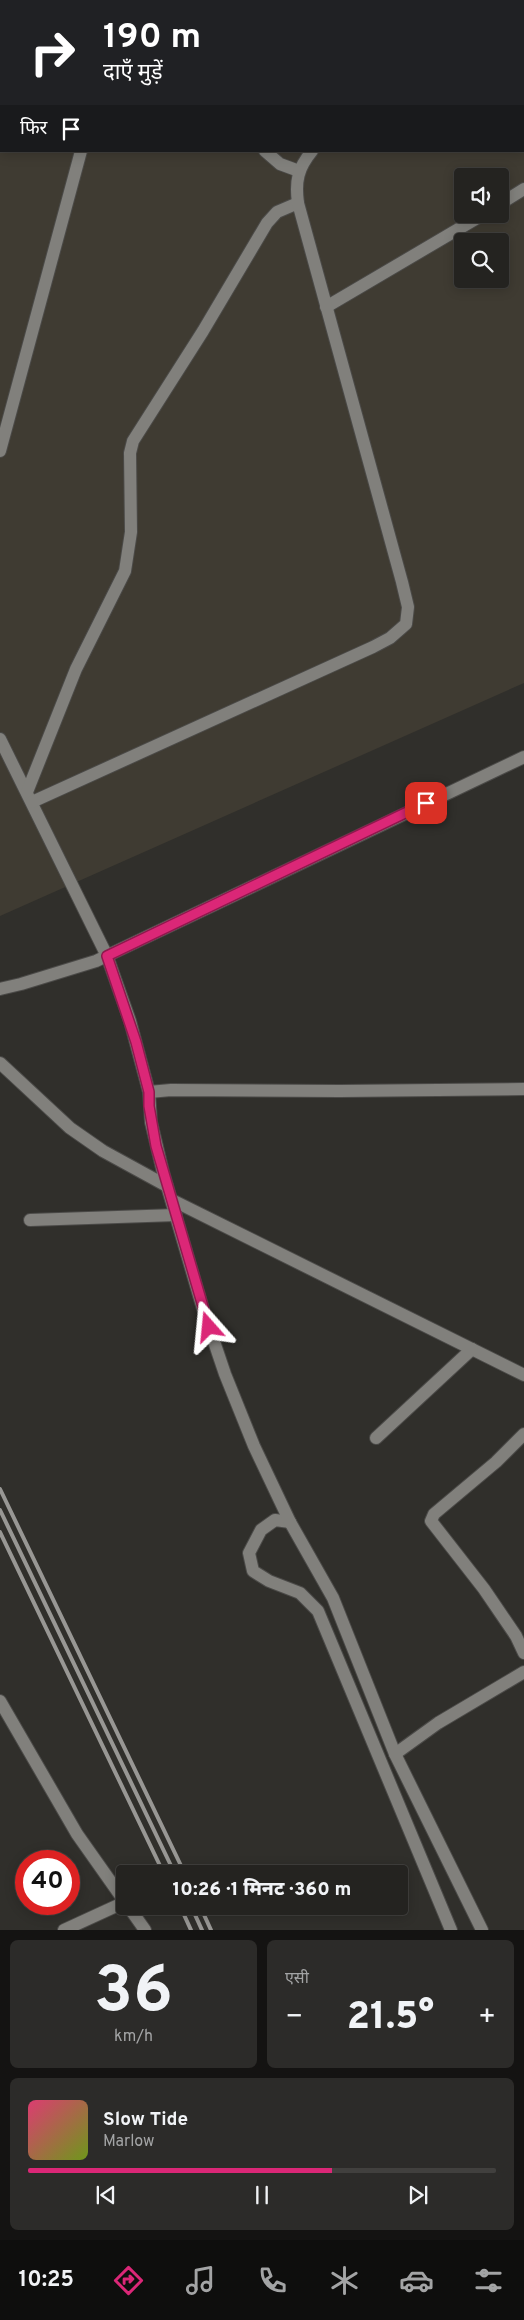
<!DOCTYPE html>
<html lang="hi">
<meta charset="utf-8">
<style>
:root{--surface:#242320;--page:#2c2b29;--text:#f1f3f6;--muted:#a3a4a5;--line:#41403e;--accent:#db2777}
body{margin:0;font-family:Overpass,"Noto Sans Devanagari",sans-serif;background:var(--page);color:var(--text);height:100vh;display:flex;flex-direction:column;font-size:19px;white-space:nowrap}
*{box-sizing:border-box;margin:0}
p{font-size:16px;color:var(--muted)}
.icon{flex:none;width:28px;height:28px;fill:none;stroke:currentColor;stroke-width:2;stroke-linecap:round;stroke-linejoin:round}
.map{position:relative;height:1930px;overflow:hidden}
.drawer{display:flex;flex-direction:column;gap:10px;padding:10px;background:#141312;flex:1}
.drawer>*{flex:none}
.banner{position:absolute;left:0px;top:0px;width:525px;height:152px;box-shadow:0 2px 12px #0003,0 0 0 1px var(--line);background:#202124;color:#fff;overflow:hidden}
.tools{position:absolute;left:454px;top:168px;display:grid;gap:10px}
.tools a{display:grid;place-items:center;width:55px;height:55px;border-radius:5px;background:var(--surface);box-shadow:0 2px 12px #0003,0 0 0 1px var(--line);font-size:25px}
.speed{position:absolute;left:15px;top:1850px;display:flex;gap:10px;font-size:25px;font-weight:700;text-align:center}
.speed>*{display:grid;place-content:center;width:65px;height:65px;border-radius:50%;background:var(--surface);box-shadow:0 2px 12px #0003,0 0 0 1px var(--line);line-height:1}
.speed .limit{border:8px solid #d22;background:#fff;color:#111}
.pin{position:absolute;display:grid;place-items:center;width:42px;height:42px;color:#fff;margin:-21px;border-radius:10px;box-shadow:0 2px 8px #0006}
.me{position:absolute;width:55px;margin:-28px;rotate:342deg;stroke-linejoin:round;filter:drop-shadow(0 0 4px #0008)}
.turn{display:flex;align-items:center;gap:18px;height:105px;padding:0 20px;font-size:22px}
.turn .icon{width:65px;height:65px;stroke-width:2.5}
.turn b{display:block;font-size:35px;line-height:42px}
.then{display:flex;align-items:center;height:48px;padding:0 20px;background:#0003;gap:10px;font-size:19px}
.big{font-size:38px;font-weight:800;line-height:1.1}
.drawer .widget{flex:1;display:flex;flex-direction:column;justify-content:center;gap:8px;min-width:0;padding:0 18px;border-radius:8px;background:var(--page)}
.drawer .dial{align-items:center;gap:0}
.dial b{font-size:65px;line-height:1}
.song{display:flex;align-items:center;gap:15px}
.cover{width:60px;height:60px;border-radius:8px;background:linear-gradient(135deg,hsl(340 70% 55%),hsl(80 70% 35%))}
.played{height:5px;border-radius:2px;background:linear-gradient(90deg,var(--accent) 65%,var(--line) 65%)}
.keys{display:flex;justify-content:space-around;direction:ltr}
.heat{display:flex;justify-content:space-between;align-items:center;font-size:28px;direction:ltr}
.drawer .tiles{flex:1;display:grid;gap:10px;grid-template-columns:1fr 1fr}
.widget:last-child{grid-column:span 2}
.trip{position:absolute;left:116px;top:1865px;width:292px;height:50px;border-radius:5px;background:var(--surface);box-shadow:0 2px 12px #0003,0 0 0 1px var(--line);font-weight:800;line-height:50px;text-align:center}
.menu{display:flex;height:80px;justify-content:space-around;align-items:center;background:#0e0e0d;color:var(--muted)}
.menu .icon{width:35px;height:35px}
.menu .active{color:var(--accent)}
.menu b{font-size:22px;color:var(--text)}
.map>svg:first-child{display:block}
.built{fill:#3f3b32;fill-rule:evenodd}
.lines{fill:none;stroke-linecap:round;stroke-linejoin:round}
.minor-casing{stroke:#4b4a48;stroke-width:14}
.minor{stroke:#81807c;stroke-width:12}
.rail{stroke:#989794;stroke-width:4}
.route-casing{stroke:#8e194d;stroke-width:12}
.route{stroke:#db2777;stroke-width:9}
</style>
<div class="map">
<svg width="524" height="1930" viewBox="0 0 524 1930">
<rect width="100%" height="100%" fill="#302f2b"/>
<!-- built -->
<path class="built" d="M0,0h524v683l-524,233zM1,1h523v150h-523zM462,176h38v38h-38zM462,241h38v38h-38z"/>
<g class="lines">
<!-- minor casing -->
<g class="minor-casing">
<g id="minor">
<polyline points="417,0 417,1"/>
<polyline points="122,1 122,0"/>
<polyline points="322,1 323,0"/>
<polyline points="265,151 280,164 299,171"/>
<polyline points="500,204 524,189"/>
<polyline points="326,307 484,214"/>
<polyline points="0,451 81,151"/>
<polyline points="0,739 107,956 130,1021 149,1092"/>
<polyline points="27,792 76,669 125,571 131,532 130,453 133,441 203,331 267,223 277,212 298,203"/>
<path d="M32,802l341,-155 17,-9 16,-14 2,-17 -6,-25 -104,-379c-3,-22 0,-35 14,-52"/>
<polyline points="0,989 21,984 96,961 524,757"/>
<polyline points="0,1063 70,1128 103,1151 167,1186"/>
<polyline points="172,1200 524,1375"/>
<polyline points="30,1220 176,1215"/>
<polyline points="524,1434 496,1462 434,1514 431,1521 484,1589 516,1636 524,1653"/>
<polyline points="376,1438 472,1349"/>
<polyline points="290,1522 275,1520 261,1530 249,1553 253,1571 269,1581 300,1593 318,1611 451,1930"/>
<polyline points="0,1701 77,1834 125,1902"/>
<polyline points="395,1754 438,1723 524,1672"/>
<polyline points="128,1906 145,1930"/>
<polyline points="64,1930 125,1902"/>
<polyline points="482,1930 395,1754 333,1598 290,1522 254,1446 225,1374 203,1309 163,1172 151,1122 149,1092 171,1090 340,1091 524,1089"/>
</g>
</g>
<!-- minor -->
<use href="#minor" class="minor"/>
<!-- rail -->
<g class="rail">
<polyline points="0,1489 185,1874"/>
<polyline points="0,1510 175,1874"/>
<polyline points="0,1532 164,1874"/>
<polyline points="180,1906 191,1930"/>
<polyline points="191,1906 202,1930"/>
<polyline points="200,1906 211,1930"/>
</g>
</g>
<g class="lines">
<!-- route casing -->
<g class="route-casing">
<polyline id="route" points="209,1327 156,1146 149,1106 149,1092 136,1042 107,956 426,803"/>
</g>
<!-- route -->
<use href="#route" class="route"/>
</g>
</svg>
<div class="tools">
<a><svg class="icon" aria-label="sound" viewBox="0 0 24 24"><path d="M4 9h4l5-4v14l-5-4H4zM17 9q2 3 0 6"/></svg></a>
<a><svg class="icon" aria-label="search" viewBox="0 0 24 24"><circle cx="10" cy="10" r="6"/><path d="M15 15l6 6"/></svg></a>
</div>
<div class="speed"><div class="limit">40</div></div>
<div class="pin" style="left:426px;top:803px;background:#d93025"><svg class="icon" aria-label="arrive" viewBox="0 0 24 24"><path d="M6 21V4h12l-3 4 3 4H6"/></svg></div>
<svg class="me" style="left:209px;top:1327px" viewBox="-20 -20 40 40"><path d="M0-17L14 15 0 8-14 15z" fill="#db2777" stroke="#fff" stroke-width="4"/></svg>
<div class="trip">10:26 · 1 मिनट · 360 m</div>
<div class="banner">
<div class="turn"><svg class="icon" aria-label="right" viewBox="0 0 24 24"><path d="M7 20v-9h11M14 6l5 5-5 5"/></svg><div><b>190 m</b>दाएँ मुड़ें</div></div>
<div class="then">फिर<svg class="icon" aria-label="arrive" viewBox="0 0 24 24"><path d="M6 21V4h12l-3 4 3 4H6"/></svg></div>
</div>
</div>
<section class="drawer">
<div class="tiles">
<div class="widget dial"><b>36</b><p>km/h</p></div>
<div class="widget"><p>एसी</p>
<div class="heat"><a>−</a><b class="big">21.5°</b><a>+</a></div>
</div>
<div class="widget">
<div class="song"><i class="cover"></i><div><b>Slow Tide</b><p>Marlow</p></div></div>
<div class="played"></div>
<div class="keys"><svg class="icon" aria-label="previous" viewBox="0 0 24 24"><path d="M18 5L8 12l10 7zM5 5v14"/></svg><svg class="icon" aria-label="pause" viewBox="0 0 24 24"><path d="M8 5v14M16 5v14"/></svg><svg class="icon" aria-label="next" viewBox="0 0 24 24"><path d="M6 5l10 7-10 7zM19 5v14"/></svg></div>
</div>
</div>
</section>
<nav class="menu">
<b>10:25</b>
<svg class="icon active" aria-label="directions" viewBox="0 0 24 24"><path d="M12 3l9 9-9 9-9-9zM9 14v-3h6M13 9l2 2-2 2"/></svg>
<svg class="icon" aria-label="music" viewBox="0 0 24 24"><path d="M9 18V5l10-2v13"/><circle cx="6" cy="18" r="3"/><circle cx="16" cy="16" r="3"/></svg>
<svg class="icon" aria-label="phone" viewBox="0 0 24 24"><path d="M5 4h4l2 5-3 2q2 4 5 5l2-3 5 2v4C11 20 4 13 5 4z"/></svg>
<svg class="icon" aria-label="climate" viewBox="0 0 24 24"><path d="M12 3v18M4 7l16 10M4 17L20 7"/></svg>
<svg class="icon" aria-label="car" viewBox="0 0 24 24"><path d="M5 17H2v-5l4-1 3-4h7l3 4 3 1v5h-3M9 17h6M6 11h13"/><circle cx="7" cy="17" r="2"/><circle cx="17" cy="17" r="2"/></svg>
<svg class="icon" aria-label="filters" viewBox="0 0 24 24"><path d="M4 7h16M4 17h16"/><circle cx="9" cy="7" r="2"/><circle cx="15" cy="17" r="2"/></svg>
</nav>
